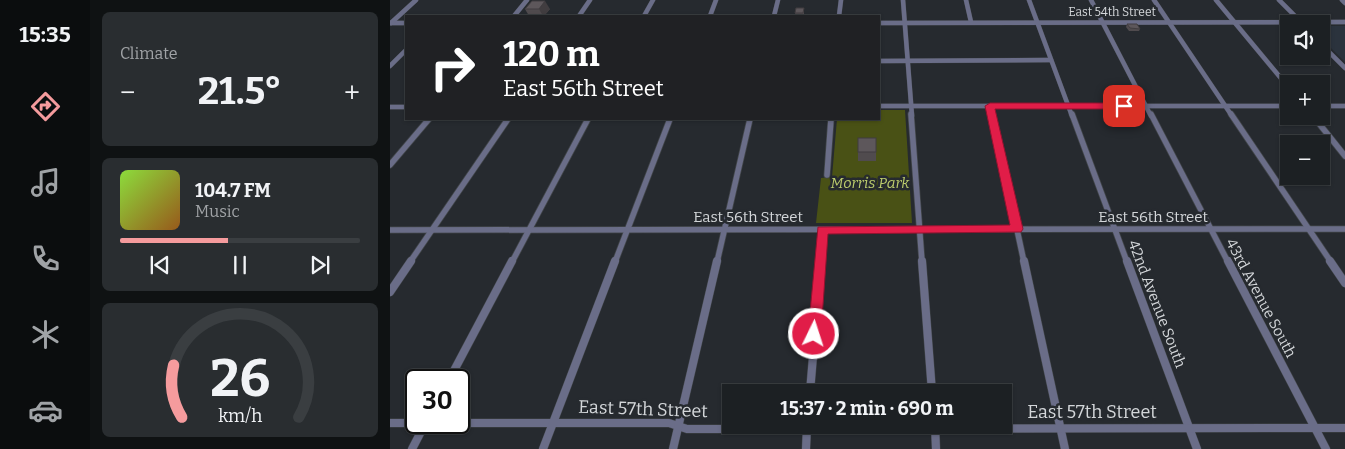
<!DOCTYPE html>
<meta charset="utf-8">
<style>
:root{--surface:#1c2023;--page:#292d30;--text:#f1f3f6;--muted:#a0a3a6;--line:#3a3e41;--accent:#f59b9d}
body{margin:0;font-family:Bitter,serif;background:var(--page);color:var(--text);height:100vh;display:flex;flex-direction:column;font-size:19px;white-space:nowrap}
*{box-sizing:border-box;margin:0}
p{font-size:16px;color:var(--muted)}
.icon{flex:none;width:28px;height:28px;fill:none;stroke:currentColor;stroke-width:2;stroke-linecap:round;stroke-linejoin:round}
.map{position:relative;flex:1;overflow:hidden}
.drawer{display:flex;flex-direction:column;gap:12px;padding:12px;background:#0f1213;width:300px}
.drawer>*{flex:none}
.banner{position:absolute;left:15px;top:15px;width:475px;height:105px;border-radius:0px;box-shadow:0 1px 4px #0004,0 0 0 1px var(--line);background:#202124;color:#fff;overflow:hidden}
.buttons{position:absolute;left:890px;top:15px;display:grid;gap:10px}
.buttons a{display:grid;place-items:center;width:50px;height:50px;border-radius:0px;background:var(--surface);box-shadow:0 1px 4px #0004,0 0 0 1px var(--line);font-size:25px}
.speed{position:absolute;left:15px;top:369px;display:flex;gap:10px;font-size:25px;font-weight:700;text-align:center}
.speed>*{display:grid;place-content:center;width:65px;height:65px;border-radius:50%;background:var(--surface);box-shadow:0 1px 4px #0004,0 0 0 1px var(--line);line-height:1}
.speed .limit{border:2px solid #111;border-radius:8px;background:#fff;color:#111}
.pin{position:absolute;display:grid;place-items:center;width:42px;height:42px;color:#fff;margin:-21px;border-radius:10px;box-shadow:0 2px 8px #0006}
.me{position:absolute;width:55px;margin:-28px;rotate:4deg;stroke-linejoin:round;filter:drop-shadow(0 0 4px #0008)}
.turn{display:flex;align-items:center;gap:18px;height:105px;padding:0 15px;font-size:22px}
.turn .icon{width:65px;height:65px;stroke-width:2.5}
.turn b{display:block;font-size:35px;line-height:42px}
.big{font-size:38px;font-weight:700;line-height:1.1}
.drawer .widget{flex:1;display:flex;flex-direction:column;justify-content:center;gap:8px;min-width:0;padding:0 18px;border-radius:8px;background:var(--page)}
.drawer .dial{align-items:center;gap:0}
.dial svg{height:130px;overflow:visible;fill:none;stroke:var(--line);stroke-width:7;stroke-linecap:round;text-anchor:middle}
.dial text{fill:var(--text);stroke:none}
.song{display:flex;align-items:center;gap:15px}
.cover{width:60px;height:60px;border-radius:8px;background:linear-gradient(135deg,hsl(90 70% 55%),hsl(30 70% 35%))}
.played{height:5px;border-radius:2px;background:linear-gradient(90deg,var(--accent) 45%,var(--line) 45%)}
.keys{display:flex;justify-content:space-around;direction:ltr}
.heat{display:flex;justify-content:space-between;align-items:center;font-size:28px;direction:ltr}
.trip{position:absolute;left:332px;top:384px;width:290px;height:50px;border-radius:0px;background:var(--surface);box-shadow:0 1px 4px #0004,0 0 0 1px var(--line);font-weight:700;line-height:50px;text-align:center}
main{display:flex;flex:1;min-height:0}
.menu{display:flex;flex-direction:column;width:90px;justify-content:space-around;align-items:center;background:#0b0d0e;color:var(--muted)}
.menu .icon{width:35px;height:35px}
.menu .on{color:var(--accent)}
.menu b{font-size:22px;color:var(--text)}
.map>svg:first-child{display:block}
.built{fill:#2b333d}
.green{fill:#495115}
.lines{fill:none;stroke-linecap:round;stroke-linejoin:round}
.minor-far2-casing{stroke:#42464a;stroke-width:5}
.minor-far1-casing{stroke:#42464a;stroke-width:7}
.minor-casing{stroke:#42464a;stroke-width:9}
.minor-far2{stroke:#6a6d88;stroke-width:4.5}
.minor-far1{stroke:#6a6d88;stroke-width:5.5}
.minor{stroke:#6a6d88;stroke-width:8}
.wall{fill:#504b4e}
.shaded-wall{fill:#413d40}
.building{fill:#5d575b;stroke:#413d40}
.route{fill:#e11d48;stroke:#92132f}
.labels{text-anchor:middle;stroke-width:5;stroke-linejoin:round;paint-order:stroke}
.far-street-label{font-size:12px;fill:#d3d6d9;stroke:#262a2f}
.park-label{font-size:15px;font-style:italic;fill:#bccc6c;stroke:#262a2f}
.street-label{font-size:15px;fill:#d3d6d9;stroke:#262a2f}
.near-street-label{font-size:18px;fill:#d3d6d9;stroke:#262a2f}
</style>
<main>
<nav class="menu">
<b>15:35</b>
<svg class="icon on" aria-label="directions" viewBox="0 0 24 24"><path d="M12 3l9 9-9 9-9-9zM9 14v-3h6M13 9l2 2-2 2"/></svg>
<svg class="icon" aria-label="music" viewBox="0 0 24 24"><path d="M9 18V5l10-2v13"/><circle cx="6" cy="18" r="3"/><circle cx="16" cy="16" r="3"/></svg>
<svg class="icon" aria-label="phone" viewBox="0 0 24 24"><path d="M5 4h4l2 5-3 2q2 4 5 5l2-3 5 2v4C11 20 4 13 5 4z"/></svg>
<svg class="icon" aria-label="climate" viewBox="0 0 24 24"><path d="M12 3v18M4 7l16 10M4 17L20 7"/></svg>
<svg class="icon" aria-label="car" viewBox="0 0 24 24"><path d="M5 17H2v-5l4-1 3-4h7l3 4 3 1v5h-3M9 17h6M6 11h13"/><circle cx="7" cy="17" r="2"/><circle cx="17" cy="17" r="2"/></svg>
</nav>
<section class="drawer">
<div class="widget"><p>Climate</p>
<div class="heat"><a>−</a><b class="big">21.5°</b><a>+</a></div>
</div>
<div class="widget">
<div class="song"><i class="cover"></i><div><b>104.7 FM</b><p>Music</p></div></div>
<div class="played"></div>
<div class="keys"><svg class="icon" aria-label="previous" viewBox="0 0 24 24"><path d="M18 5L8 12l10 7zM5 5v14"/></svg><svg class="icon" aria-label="pause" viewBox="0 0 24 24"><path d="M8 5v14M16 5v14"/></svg><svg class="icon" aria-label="next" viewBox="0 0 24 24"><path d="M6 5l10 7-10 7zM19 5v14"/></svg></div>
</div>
<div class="widget dial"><svg viewBox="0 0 100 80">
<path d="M14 69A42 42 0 1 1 86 69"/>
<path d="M14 69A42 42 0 0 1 9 37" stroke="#f59b9d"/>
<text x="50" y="56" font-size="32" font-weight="700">26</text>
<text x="50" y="72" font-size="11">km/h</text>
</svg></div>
</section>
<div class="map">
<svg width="955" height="449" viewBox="0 0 955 449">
<rect width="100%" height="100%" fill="#262a2f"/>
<!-- built -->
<polygon class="built" points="931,26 955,26 955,62 931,38"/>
<!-- green -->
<polygon class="green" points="489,110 515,110 522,223 426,223 431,178 442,177 447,119 489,119"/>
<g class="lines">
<!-- minor-far2 casing -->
<g class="minor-far2-casing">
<g id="minor-far2">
<polyline points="513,0 522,116"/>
<polyline points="576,0 581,22"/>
<polyline points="639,0 682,116"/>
<polyline points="701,0 761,116"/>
<polyline points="764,0 842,116"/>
<polyline points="826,0 899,88"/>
<polyline points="889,0 911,22"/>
<polyline points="952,0 955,3"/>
<polyline points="124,16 137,0"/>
<polyline points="189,16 200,0"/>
<polyline points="254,16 263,0"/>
<polyline points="320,16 326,0"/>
<polyline points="384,16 388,0"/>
<polyline points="449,16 451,0"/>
<polyline points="0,23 16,23"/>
<polyline points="1,23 26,0"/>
<polyline points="489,23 955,22"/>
<polyline points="931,44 955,68"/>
<polyline points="489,61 661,60"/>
<polyline points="0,66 16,50"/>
<polyline points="489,106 899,106"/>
<polyline points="600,106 602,116"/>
<polyline points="931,106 955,106"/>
<polyline points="0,107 16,107"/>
</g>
</g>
<!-- minor-far1 casing -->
<g class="minor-far1-casing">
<g id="minor-far1">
<polyline points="521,114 532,262"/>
<polyline points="602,114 634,262"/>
<polyline points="682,114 737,262"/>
<polyline points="761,114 838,262"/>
<polyline points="841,114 941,262"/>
<polyline points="923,116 955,156"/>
<polyline points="0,165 39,119"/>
<polyline points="437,175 441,119"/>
<polyline points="0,230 955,229"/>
<polyline points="20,262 118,119"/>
<polyline points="122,262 198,119"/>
<polyline points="225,262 280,119"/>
<polyline points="327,262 360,119"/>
<polyline points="430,262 433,230"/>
</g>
</g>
<!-- minor casing -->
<g class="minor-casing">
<g id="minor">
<polyline points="532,261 542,392"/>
<polyline points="634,261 675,449"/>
<polyline points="737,261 807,449"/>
<polyline points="838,261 936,449"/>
<polyline points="940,261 955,283"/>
<polyline points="0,292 21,261"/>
<polyline points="59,380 122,261"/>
<polyline points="420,392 431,261"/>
<polyline points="0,423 279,423 297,429 955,428"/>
<polyline points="545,425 546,449"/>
<polyline points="22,449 36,422"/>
<polyline points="153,449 225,261"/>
<polyline points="283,449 327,261"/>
<polyline points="416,449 417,426"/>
</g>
</g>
<!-- minor-far2 -->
<use href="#minor-far2" class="minor-far2"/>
<!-- minor-far1 -->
<use href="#minor-far1" class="minor-far1"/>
<!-- minor -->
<use href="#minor" class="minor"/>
</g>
<!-- wall -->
<g class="wall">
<polygon points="414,8 414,16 406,16 405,13"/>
<polygon points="135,9 160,9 154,16 139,16"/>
<polygon points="737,24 750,29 749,31 739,31 736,27"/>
<polygon points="486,138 486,161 468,161 468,152"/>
</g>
<!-- shaded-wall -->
<polygon class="shaded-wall" points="155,1 160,9 154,16 153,16 149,9"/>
<!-- building -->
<g class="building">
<polygon points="142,1 155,1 149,9 135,9"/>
<polygon points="406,8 414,8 413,13 405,13"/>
<polygon points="737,24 747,24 750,29 740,28"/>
<rect x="468" y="138" width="18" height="14"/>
</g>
<!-- route -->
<polygon class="route" points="600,103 734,103 739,106 734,109 605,109 633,229 631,232 438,234 431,334 429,338 424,340 420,338 418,334 428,227 620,225 595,106"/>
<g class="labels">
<!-- far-street labels -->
<g class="far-street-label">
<text x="722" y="16">East 54th Street</text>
</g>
<!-- park labels -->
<g class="park-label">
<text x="480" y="188">Morris Park</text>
</g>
<!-- street labels -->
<g class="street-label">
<text x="358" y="222">East 56th Street</text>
<text x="763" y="222">East 56th Street</text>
<text transform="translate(871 298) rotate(62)" y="5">43rd Avenue South</text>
<text transform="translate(767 304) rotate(69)" y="5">42nd Avenue South</text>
</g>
<!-- near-street labels -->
<g class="near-street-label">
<text transform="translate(253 409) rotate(2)" y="6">East 57th Street</text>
<text x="702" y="418">East 57th Street</text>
</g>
</g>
</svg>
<div class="buttons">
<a><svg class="icon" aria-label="sound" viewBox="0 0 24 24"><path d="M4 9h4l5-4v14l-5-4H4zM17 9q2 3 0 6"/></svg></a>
<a>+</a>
<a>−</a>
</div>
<div class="speed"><div class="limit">30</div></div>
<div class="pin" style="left:734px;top:106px;background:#d93025"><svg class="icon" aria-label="arrive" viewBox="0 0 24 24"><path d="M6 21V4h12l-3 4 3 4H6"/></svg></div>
<svg class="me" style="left:424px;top:334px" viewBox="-20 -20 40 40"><circle r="17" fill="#e11d48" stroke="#fff" stroke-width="3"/><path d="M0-11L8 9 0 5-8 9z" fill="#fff"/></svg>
<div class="trip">15:37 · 2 min · 690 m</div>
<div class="banner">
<div class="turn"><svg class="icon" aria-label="right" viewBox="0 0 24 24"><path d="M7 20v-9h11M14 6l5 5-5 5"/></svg><div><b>120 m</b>East 56th Street</div></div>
</div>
</div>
</main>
